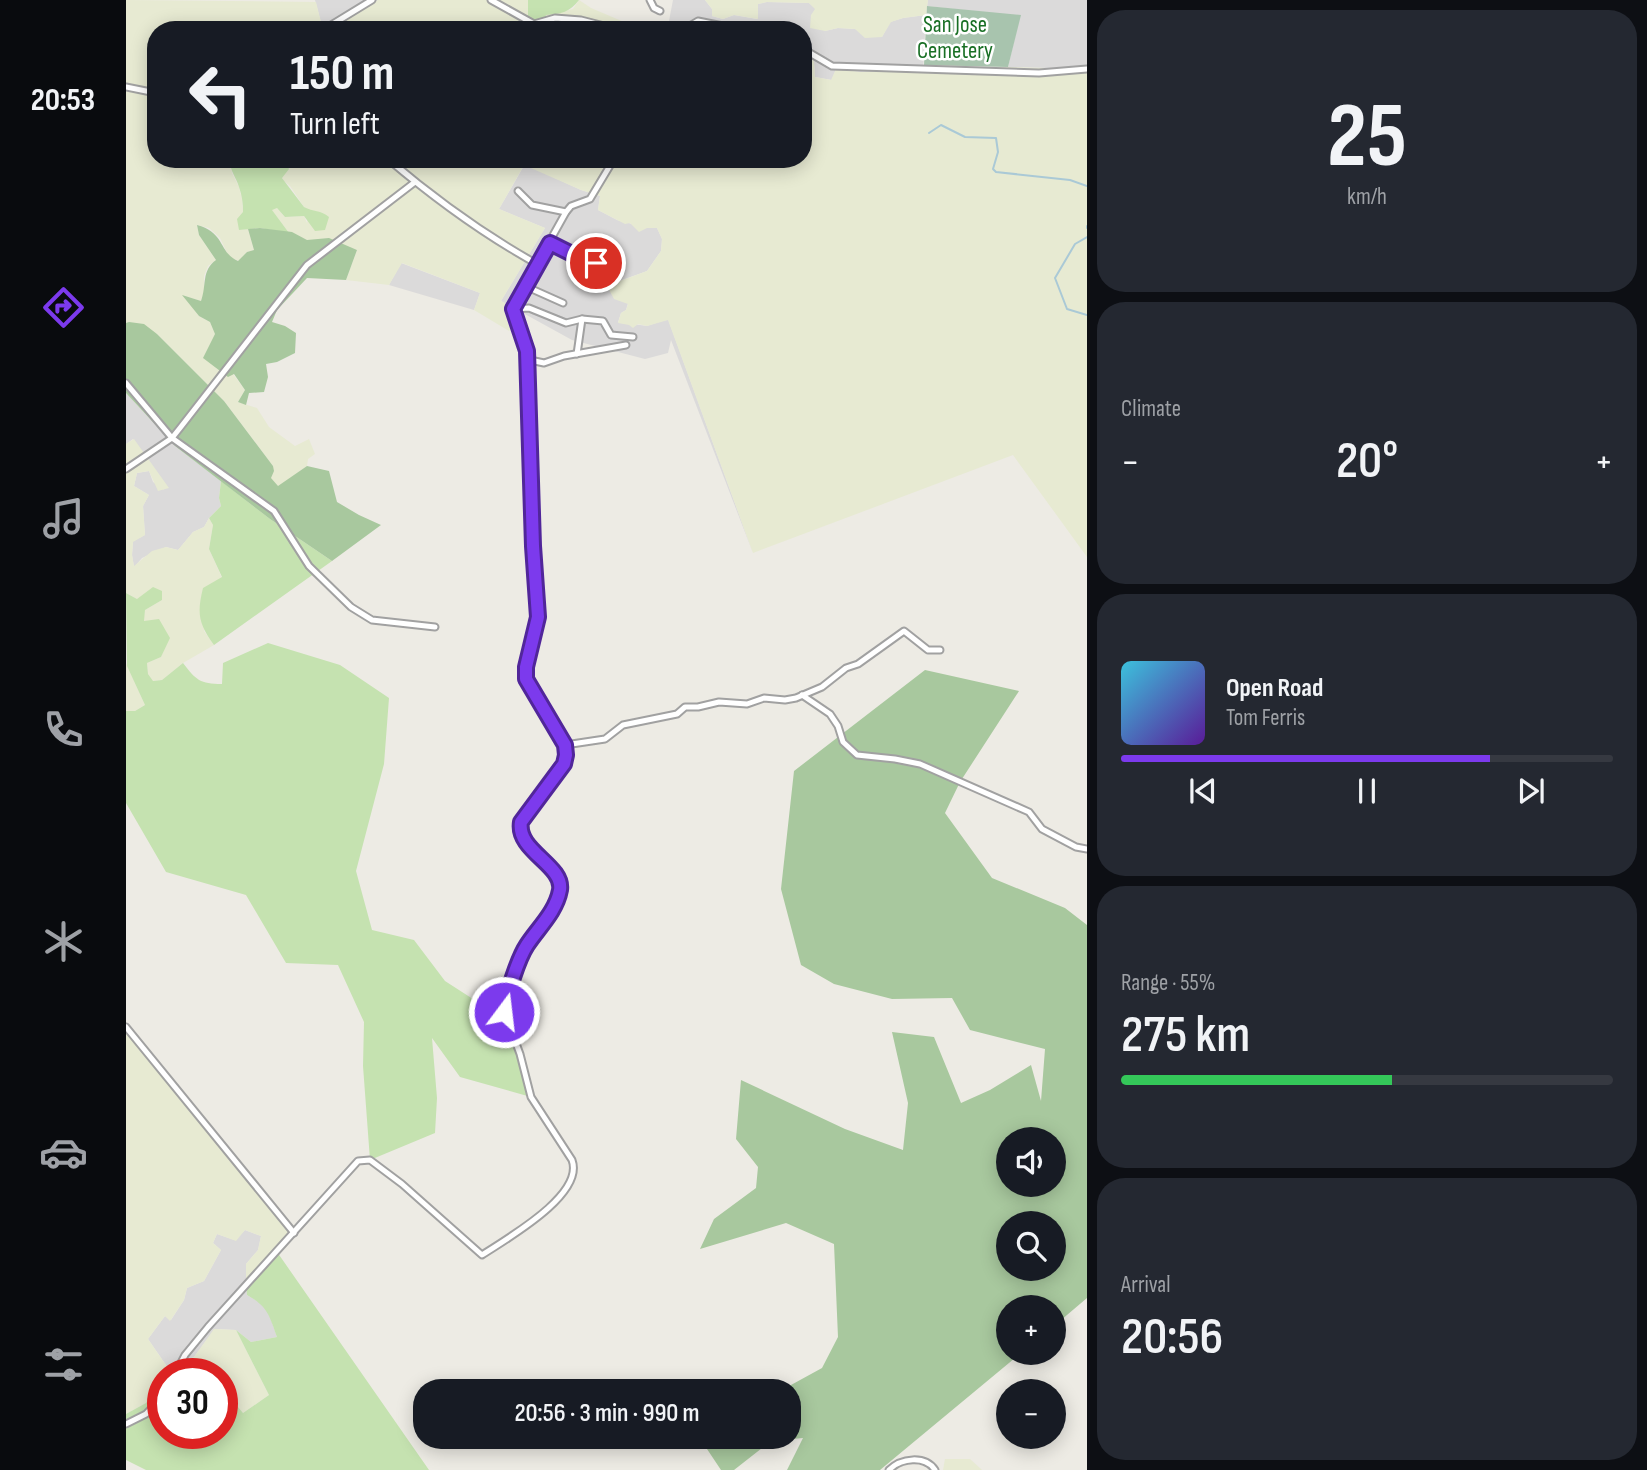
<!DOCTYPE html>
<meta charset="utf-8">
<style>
:root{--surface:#171b24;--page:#242831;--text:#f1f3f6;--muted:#9ea1a6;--line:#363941;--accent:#7c3aed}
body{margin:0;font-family:"Sofia Sans Condensed",sans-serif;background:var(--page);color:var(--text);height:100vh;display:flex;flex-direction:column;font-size:26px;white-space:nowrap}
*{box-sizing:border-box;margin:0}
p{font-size:23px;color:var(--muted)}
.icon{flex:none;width:38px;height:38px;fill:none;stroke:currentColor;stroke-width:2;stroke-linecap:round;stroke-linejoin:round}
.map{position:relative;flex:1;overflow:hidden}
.side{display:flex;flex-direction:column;gap:10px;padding:10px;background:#0d0f14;width:560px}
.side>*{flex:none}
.guide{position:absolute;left:21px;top:21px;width:665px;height:147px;border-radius:28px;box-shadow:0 4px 18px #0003;background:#171b24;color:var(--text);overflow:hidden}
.fabs{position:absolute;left:870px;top:1127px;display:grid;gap:14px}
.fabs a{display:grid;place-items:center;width:70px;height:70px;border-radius:50%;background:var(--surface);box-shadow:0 4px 18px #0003;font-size:35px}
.speed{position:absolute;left:21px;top:1358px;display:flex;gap:14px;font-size:35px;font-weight:700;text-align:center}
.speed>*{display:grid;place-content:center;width:91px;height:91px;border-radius:50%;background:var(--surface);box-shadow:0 4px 18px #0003;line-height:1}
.speed .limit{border:10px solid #d22;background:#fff;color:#111}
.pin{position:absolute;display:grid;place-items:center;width:60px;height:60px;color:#fff;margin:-30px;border:4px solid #fff;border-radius:50%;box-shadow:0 2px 7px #0007}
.me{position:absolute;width:77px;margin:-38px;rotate:15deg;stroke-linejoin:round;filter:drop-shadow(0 0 5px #0008)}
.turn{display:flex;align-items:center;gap:24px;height:147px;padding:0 28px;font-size:32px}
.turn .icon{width:91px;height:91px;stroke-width:2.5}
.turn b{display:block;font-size:49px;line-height:60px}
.big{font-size:52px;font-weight:600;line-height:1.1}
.side .widget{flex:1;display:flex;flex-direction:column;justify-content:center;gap:10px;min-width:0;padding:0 24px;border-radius:28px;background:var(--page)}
.side .dial{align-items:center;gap:0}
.dial b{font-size:91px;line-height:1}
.song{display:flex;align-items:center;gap:21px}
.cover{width:84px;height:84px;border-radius:10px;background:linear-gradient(135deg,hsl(190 70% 55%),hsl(270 70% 35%))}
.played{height:7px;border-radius:4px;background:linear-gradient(90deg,var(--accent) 75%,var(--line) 75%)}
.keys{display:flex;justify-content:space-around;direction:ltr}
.heat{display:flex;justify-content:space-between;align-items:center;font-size:38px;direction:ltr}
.charge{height:10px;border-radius:5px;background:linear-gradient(90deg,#34c759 55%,var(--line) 0)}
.trip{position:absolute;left:287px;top:1379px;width:388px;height:70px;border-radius:28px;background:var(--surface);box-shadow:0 4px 18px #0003;font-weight:600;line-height:70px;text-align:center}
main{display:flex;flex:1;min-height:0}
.dock{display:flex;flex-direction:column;width:126px;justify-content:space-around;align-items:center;background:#090b0e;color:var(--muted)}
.dock .icon{width:49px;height:49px}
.dock .on{color:var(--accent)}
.dock b{font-size:32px;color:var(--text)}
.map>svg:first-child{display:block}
.residential{fill:#dbdada}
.farmland{fill:#e7ead2}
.grass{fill:#c5e2b0}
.forest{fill:#a8c89e;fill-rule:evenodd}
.cemetery{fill:#a8c4ae}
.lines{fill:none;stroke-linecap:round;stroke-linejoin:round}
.stream{stroke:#aac9d6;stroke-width:2}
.street-casing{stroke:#a1a1a1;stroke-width:9}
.street{stroke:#fff;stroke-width:5}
.route-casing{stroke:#51269a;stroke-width:18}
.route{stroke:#7c3aed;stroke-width:12}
.labels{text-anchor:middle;stroke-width:5;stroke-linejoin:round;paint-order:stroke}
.park-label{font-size:23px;fill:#186f24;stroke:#fff}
</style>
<main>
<nav class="dock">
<b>20:53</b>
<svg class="icon on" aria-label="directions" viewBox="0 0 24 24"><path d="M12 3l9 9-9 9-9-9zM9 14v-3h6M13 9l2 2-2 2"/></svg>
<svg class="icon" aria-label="music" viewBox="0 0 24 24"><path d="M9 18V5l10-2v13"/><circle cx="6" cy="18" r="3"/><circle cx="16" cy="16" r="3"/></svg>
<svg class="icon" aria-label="phone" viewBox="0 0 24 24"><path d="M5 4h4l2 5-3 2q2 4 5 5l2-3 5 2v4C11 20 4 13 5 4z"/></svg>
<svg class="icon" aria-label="climate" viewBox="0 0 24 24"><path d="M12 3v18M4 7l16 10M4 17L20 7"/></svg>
<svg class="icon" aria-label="car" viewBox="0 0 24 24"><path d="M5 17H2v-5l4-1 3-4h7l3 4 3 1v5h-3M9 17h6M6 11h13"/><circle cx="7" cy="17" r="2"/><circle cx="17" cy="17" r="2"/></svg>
<svg class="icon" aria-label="filters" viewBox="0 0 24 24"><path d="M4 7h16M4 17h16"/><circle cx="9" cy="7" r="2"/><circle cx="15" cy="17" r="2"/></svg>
</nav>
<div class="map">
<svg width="961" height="1470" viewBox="0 0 961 1470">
<rect width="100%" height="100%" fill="#edebe4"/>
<!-- residential -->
<g class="residential">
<polygon points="189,0 252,0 204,30 197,30"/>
<polygon points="547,0 579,0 586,9 586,16 597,19 608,15 631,19 632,4 641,2 683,3 689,8 699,31 712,28 729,29 756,37 764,22 777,18 800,15 797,71 734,72 710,69 706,80 689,77 688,61 677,54 677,30 603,30 543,21"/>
<polygon points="802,0 961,0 961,69 882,67 894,16 801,6"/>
<polygon points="399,164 455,190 474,196 472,210 491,220 521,228 531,228 536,239 535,251 521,271 485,284 502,303 500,310 495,313 492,322 521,326 542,319 627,553 545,340 542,353 519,359 446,340 375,301 419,228 373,209"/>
<polygon points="275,263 354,293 348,310 263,285"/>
<polygon points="0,393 49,446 95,481 93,498 95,506 83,518 78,527 67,532 52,550 40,547 16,558 8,567 6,555 7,541 19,535 17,506 23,495 8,486 11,473 23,471 27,482 38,490 7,439 0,444"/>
<polygon points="119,1230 135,1236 132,1250 120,1264 121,1295 135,1303 142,1311 151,1337 125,1342 110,1330 89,1329 68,1357 42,1368 22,1339 39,1316 45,1320 58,1300 61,1288 78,1281 95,1250 87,1243 91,1234 109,1240"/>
</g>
<!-- farmland -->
<g class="farmland">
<polygon points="0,0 190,2 197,30 30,30 30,159 104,159 106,173 113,187 116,199 117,212 113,230 122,229 128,250 121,252 113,261 103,257 94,238 83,228 71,225 73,235 90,260 82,266 78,276 78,292 75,301 58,296 73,316 84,322 107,374 119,390 112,402 131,408 143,427 169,446 183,439 189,454 182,459 181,466 152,487 144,478 147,466 98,401 31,334 0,323"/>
<polygon points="252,0 402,0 402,30 302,30 295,25 291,30 204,30"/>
<polygon points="453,0 465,8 517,30 460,30 449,23 441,26 438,30 416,30 420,15 447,9"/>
<polygon points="579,0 802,0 800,15 777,18 765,22 756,37 739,38 729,29 712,28 699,31 684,28 685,15 689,9 683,3 641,2 632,4 632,19 608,15 597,19 586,16 586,9"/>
<polygon points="677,54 688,61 689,77 705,80 710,69 734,72 882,67 961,69 961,557 887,455 627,553 542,320 521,326 512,324 507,328 503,325 492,323 495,313 500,310 502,304 488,299 481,286 521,271 535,251 536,239 531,228 521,228 513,232 504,223 499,224 472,210 474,196 455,190 398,165 373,209 419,228 375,301 396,312 383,331 348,310 354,293 276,263 263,285 220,280 231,250 181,240 163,233 145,209 151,208 159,217 178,216 181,223 183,210 178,207 164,186 158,181 146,159 677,159"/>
<polygon points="8,439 43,488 32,491 23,471 11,473 8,486 23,495 17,506 19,535 7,542 6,555 8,566 26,551 40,547 52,550 67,532 78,527 83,518 87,525 83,549 96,578 78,631 88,645 57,663 36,680 26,681 22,674 21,663 35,657 40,644 17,622 19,610 36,600 11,599 0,593 0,444"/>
<polygon points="0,663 19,705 9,711 0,711"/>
<polygon points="0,1022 169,1228 120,1279 120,1264 132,1250 135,1236 119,1230 110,1241 91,1234 87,1243 95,1250 78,1281 61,1288 58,1300 44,1321 39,1316 22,1339 42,1368 68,1357 88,1329 110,1330 143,1395 117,1413 107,1401 96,1397 96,1374 46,1374 42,1368 20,1403 0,1414"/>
<polygon points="819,1459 844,1459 856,1470 817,1470"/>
</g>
<!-- grass -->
<g class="grass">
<path d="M402,0h51c-9,12 -18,14 -33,15l-4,15h-14z"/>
<path d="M104,159h42l2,2 6,-2 5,3 4,7 -7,9 22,29c9,5 17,3 25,10l-4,13 -10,1 -11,-15 -19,1 -8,-9 -5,2 17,23 -29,-5 -21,2 -2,-11 6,-7c0,-8 -1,-17 -4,-25 -3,-10 -10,-17 -9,-28z"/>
<path d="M95,481l49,38 62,42 -118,84c-16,-22 -17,-32 -11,-57l19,-11 -13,-28 4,-24 -4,-7 12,-12 -2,-8z"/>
<path d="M27,587l9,4v9l-17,10 -1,11 15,-2 11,19 -9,19 -14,6 1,11 5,7 9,-1 21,-17c13,17 17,21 39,21l1,-21 45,-20 72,22 49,33 -5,66 -28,107 16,59 42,10 31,41 62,40 24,76 -71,-20 -28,-39 5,60 -2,35 -65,27 -7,-94 1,-44 -26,-57 -52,-2 -40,-68 -80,-23 -40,-69v-92h9l10,-6 -18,-39 -1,-73 11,6z"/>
<path d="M149,1249l154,221h-283l-20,-10v-46l20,-11 17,-27v57h59v-36l11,4 10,12 26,-18 -33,-65 15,12 26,-5c-8,-22 -9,-30 -30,-42l-1,-16z"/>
</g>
<!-- forest -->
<g class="forest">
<path d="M71,225c29,8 21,27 41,36l9,-9 7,-2 -6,-21 12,-1 32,4 15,8 22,-2 28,12 -11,30 -39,-2 -30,32 -5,12 13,4 11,7 -1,20 -18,9 -11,2 2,13 -4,15 -15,1 -3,12 -8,-3 7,-12 -11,-16 -6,3 -25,-19 12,-24 -5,-12 -11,-6 -17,-21 19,6c6,-16 0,-30 15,-41l-17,-25z"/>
<polygon points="3,322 18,324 31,334 98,401 147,466 148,471 145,478 152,486 181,466 203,471 211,502 233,515 255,525 206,561 144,519 49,446 0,393 0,323"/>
<path d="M799,670l94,21 -59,91 -15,31 47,65 73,30 22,17v373l-33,28v-19h-46v46h13l-141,117h-93l16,-32 -32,3 -37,29h-13l-16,-24 12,-9h72v-46h-9l42,-23 16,-31 -4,-93 -48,-21 -86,26 14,-30 42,-31 2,-21 -22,-28 5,-59 104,49 58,21 5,-47 -16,-71 42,5 27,66 29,-13 41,-25 10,36 4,-52 -75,-19 -18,-32 -60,1 -58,-15 -33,-19 -20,-76 13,-118zM882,1139h46v46h-46zM882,1223h46v46h-46z"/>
</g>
<!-- cemetery -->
<polygon class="cemetery" points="801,6 895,15 882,67 798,65"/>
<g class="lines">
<!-- stream -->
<g class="stream">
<polyline points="803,133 815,125 839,137 870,138 872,152 867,169 870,172 944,180 961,186"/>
<polyline points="961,226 961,228"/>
<polyline points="961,237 949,244 929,278 941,309 961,315"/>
</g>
<!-- street casing -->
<g class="street-casing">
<g id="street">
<polyline points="365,0 408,24 429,18 455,20 494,30"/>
<polyline points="524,0 528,8 534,11"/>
<polyline points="197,30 246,0"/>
<polyline points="557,30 572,21 617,30"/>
<polyline points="677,49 706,66 913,73 961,69"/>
<polyline points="0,87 30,93"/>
<path d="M262,159c47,40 95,75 149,105l29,-52 5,-6 19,-7 24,-40"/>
<polyline points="392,191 406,205 440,212"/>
<polyline points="424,243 462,261 486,264"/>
<polyline points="399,286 437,303"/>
<polyline points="387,309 403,308 440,323 456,319 477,321 485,335 507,337"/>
<polyline points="451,354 456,319"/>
<polyline points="403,357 404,360 418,363 438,356 500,345"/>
<polyline points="0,383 46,438 148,511 183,566 225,607 246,620 309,627"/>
<polyline points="0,469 46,438 54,428 181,265 289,182"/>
<polyline points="676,695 704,714 712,726 717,742 731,755 769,759 794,764 903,812 916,829 950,847 961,849"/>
<polyline points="439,745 479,739 497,725 551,714 559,707 572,707 593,702 621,704 638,698 659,700 670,698 696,687 720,668 732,664 778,631 802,650 814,650"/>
<polyline points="0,1027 168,1233"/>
<path d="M49,1374l10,-19 23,-28 150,-166 12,-1 32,24 80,71c24,-16 103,-60 90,-95l-41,-63 -11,-43 -17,-46 19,-54 21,-28 17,-39c0,-25 -43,-36 -39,-65l43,-58c11,-24 -31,-63 -38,-87l12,-60 -5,-71 -6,-195 -14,-42 24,-45"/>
<polyline points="0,1424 20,1414 37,1396"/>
<path d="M763,1470c12,-12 36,-15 46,0"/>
</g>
</g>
<!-- street -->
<use href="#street" class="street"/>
</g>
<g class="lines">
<!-- route casing -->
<g class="route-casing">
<path id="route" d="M378,1012c-1,-10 3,-18 6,-26 5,-14 9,-29 17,-41 11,-17 29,-33 33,-55 4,-25 -44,-39 -39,-68l43,-58 2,-9 -1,-10 -39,-66v-12l12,-50 -5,-71 -6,-195 -14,-42 37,-66 32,16 14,4"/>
</g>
<!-- route -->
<use href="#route" class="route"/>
</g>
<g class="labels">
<!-- park labels -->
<g class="park-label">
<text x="829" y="32">San Jose<tspan x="829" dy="26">Cemetery</tspan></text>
</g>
</g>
</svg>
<div class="fabs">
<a><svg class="icon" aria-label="sound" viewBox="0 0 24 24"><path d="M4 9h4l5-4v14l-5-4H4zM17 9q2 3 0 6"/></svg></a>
<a><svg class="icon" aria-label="search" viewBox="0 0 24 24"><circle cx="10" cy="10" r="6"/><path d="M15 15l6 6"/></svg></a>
<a>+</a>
<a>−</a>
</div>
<div class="speed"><div class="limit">30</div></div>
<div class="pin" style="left:470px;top:263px;background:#d93025"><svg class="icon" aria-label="arrive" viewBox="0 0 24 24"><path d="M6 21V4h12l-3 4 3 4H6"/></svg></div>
<svg class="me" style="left:378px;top:1012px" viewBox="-20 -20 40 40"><circle r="17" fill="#7c3aed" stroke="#fff" stroke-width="3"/><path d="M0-11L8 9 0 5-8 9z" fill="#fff"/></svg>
<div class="trip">20:56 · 3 min · 990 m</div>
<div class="guide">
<div class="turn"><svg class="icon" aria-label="left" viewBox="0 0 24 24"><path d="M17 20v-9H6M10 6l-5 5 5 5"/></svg><div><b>150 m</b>Turn left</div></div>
</div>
</div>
<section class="side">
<div class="widget dial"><b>25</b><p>km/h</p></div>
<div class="widget"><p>Climate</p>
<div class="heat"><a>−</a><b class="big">20°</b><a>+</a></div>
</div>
<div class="widget">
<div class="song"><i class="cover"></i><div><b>Open Road</b><p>Tom Ferris</p></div></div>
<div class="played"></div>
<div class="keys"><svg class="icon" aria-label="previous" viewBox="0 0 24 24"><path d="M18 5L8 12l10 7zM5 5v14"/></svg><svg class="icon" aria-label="pause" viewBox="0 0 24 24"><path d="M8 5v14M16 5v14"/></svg><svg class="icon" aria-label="next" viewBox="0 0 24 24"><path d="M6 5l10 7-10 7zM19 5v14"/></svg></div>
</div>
<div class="widget"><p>Range · 55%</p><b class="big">275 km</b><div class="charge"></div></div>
<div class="widget"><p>Arrival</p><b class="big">20:56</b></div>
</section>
</main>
